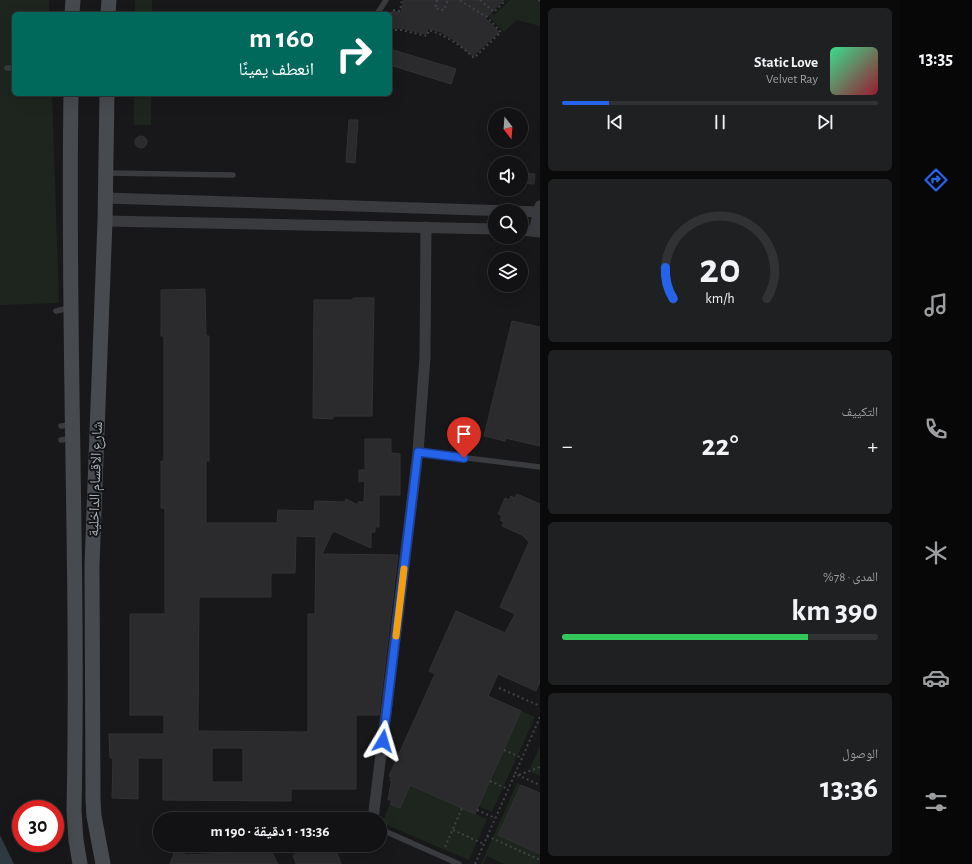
<!DOCTYPE html>
<html lang="ar">
<meta charset="utf-8">
<style>
:root{--surface:#121214;--page:#1f2022;--text:#f1f3f6;--muted:#9c9ea0;--line:#313234;--accent:#2563eb}
body{margin:0;font-family:"Alegreya Sans","Noto Naskh Arabic",sans-serif;background:var(--page);color:var(--text);direction:rtl;height:100vh;display:flex;flex-direction:column;font-size:15px;white-space:nowrap}
*{box-sizing:border-box;margin:0}
p{font-size:13px;color:var(--muted)}
.icon{flex:none;width:22px;height:22px;fill:none;stroke:currentColor;stroke-width:2;stroke-linecap:round;stroke-linejoin:round}
.map{position:relative;flex:1;overflow:hidden;direction:ltr}
.side{display:flex;flex-direction:column;gap:8px;padding:8px;background:#0a0a0b;width:360px}
.side>*{flex:none}
.hud{position:absolute;left:12px;top:12px;width:380px;height:84px;border-radius:6px;box-shadow:0 4px 16px #0002,0 0 0 1px var(--line);direction:rtl;background:#00695c;color:#fff;overflow:hidden}
.needle{width:26px;rotate:163deg}
.tools{position:absolute;left:488px;top:108px;display:grid;gap:8px}
.tools a{display:grid;place-items:center;width:40px;height:40px;border-radius:50%;background:var(--surface);box-shadow:0 4px 16px #0002,0 0 0 1px var(--line);font-size:20px}
.speed{position:absolute;left:12px;top:800px;display:flex;gap:8px;font-size:20px;font-weight:700;text-align:center}
.speed>*{display:grid;place-content:center;width:52px;height:52px;border-radius:50%;background:var(--surface);box-shadow:0 4px 16px #0002,0 0 0 1px var(--line);line-height:1}
.speed .limit{border:6px solid #d22;background:#fff;color:#111}
.pin{position:absolute;display:grid;place-items:center;width:34px;height:34px;color:#fff;margin:-41px -17px;border-radius:50% 50% 50% 0;rotate:-45deg;box-shadow:0 0 4px #0007}
.pin .icon{rotate:45deg}
.me{position:absolute;width:44px;margin:-22px;rotate:7deg;stroke-linejoin:round;filter:drop-shadow(0 0 3px #0008)}
.turn{display:flex;align-items:center;gap:14px;height:84px;padding:0 12px;font-size:18px}
.turn .icon{width:52px;height:52px;stroke-width:2.5}
.turn b{display:block;font-size:28px;line-height:34px}
.big{font-size:30px;font-weight:700;line-height:1.1}
.side .widget{flex:1;display:flex;flex-direction:column;justify-content:center;gap:6px;min-width:0;padding:0 14px;border-radius:6px;background:var(--page)}
.side .dial{align-items:center;gap:0}
.dial svg{height:104px;overflow:visible;fill:none;stroke:var(--line);stroke-width:7;stroke-linecap:round;text-anchor:middle}
.dial text{fill:var(--text);stroke:none}
.song{display:flex;align-items:center;gap:12px}
.cover{width:48px;height:48px;border-radius:6px;background:linear-gradient(135deg,hsl(150 70% 55%),hsl(350 70% 35%))}
.played{height:4px;border-radius:2px;background:linear-gradient(90deg,var(--accent) 15%,var(--line) 15%)}
.keys{display:flex;justify-content:space-around;direction:ltr}
.heat{display:flex;justify-content:space-between;align-items:center;font-size:22px;direction:ltr}
.charge{height:6px;border-radius:3px;background:linear-gradient(90deg,#34c759 78%,var(--line) 0)}
.trip{position:absolute;left:153px;top:812px;width:234px;height:40px;border-radius:20px;background:var(--surface);box-shadow:0 4px 16px #0002,0 0 0 1px var(--line);font-weight:700;line-height:40px;text-align:center;direction:rtl}
main{display:flex;flex:1;min-height:0}
.tabs{display:flex;flex-direction:column;width:72px;justify-content:space-around;align-items:center;background:#070708;color:var(--muted)}
.tabs .icon{width:28px;height:28px}
.tabs .current{color:var(--accent)}
.tabs b{font-size:18px;color:var(--text)}
.map>svg:first-child{display:block}
.green{fill:#1e251e}
.water{fill:#2d3a3f}
.building{fill:#2b2b2e;stroke:#323236;fill-rule:evenodd}
.lines{fill:none;stroke-linecap:round;stroke-linejoin:round}
.path{stroke:#3f4246;stroke-width:2;stroke-dasharray:2 3;stroke-linecap:butt}
.lane{stroke:#393b3f;stroke-width:5.5}
.street{stroke:#393b3f;stroke-width:11}
.secondary{stroke:#474a4f;stroke-width:15}
.route-casing{stroke:#184099;stroke-width:10}
.route{stroke:#2563eb;stroke-width:7}
.slow{stroke:#f59e0b;stroke-width:7}
.labels{text-anchor:middle;stroke-width:4;stroke-linejoin:round;paint-order:stroke}
.street-label{font-size:15px;fill:#aab2ba;stroke:#131315}
</style>
<main>
<nav class="tabs">
<b>13:35</b>
<svg class="icon current" aria-label="directions" viewBox="0 0 24 24"><path d="M12 3l9 9-9 9-9-9zM9 14v-3h6M13 9l2 2-2 2"/></svg>
<svg class="icon" aria-label="music" viewBox="0 0 24 24"><path d="M9 18V5l10-2v13"/><circle cx="6" cy="18" r="3"/><circle cx="16" cy="16" r="3"/></svg>
<svg class="icon" aria-label="phone" viewBox="0 0 24 24"><path d="M5 4h4l2 5-3 2q2 4 5 5l2-3 5 2v4C11 20 4 13 5 4z"/></svg>
<svg class="icon" aria-label="climate" viewBox="0 0 24 24"><path d="M12 3v18M4 7l16 10M4 17L20 7"/></svg>
<svg class="icon" aria-label="car" viewBox="0 0 24 24"><path d="M5 17H2v-5l4-1 3-4h7l3 4 3 1v5h-3M9 17h6M6 11h13"/><circle cx="7" cy="17" r="2"/><circle cx="17" cy="17" r="2"/></svg>
<svg class="icon" aria-label="filters" viewBox="0 0 24 24"><path d="M4 7h16M4 17h16"/><circle cx="9" cy="7" r="2"/><circle cx="15" cy="17" r="2"/></svg>
</nav>
<section class="side">
<div class="widget">
<div class="song"><i class="cover"></i><div><b>Static Love</b><p>Velvet Ray</p></div></div>
<div class="played"></div>
<div class="keys"><svg class="icon" aria-label="previous" viewBox="0 0 24 24"><path d="M18 5L8 12l10 7zM5 5v14"/></svg><svg class="icon" aria-label="pause" viewBox="0 0 24 24"><path d="M8 5v14M16 5v14"/></svg><svg class="icon" aria-label="next" viewBox="0 0 24 24"><path d="M6 5l10 7-10 7zM19 5v14"/></svg></div>
</div>
<div class="widget dial"><svg viewBox="0 0 100 80">
<path d="M14 69A42 42 0 1 1 86 69"/>
<path d="M14 69A42 42 0 0 1 8 45" stroke="#2563eb"/>
<text x="50" y="56" font-size="32" font-weight="700">20</text>
<text x="50" y="72" font-size="11">km/h</text>
</svg></div>
<div class="widget"><p>التكييف</p>
<div class="heat"><a>−</a><b class="big">22°</b><a>+</a></div>
</div>
<div class="widget"><p>المدى · 78%</p><b class="big">390 km</b><div class="charge"></div></div>
<div class="widget"><p>الوصول</p><b class="big">13:36</b></div>
</section>
<div class="map">
<svg width="540" height="864" viewBox="0 0 540 864">
<rect width="100%" height="100%" fill="#18181a"/>
<!-- green -->
<g class="green">
<polygon points="0,0 49,0 49,14 14,14 14,94 52,94 59,303 0,305"/>
<rect x="135" y="0" width="17" height="14"/>
<polygon points="510,0 535,0 540,3 540,26 517,20 504,32 488,16 464,1 482,4 494,15"/>
<rect x="134" y="94" width="17" height="31"/>
<polygon points="521,711 535,717 492,812 478,806"/>
<polygon points="540,746 540,776 529,771"/>
<polygon points="389,776 487,819 469,860 382,823 390,804 408,789 389,781"/>
<polygon points="517,783 521,785 498,835 540,854 540,864 504,864 487,856 483,864 481,864"/>
</g>
<!-- water -->
<polygon class="water" points="0,835 14,864 0,864"/>
<!-- building -->
<g class="building">
<polygon points="404,0 504,0 485,18 499,32 473,56 453,39 441,32 428,28 426,34 401,28 390,28 390,15 393,11 401,13"/>
<polygon points="390,49 456,69 451,84 390,65"/>
<polygon points="349,120 358,120 355,163 346,162"/>
<circle cx="141" cy="142" r="6"/>
<polygon points="521,173 535,174 534,184 521,183"/>
<path d="M205,289l1,47h3v125h-3v62h71l1,-13 36,1 1,-10 30,1 1,-3 12,6v-3h6l1,-21 -6,1v-12h6v-31h26v14l9,1v41h-21v32h-4v5h-4v16l-38,-17 -11,23 76,1 -19,160h-23v74h-65v12l-128,-1v-42h-25v41l-26,-1 1,-40h-3l-1,-24h55v-19h-34v-101h35v-106h-4v-47h3v-125h-3v-46zM296,536l20,1 -1,77h-7v118l-110,-1 1,-134h72v-24h24zM212,748h31v34h-31z"/>
<polygon points="353,298 374,298 372,416 333,416 333,419 313,418 314,300 353,300"/>
<polygon points="512,321 540,327 540,446 505,438 505,441 484,436"/>
<polygon points="517,494 540,504 540,681 536,691 498,674 488,696 521,711 475,814 410,785 400,808 390,804 392,800 388,800 392,777 389,776 435,674 429,671 456,611 505,633 515,614 500,607 529,542 522,535 502,526 504,522 500,520 502,516 498,514 505,498 509,500 511,496 515,498"/>
<polygon points="521,785 540,793 540,854 498,835"/>
<polygon points="321,845 334,845 341,864 296,864 293,855"/>
<polygon points="179,850 186,855 271,851 278,864 170,864 175,851"/>
</g>
<g class="lines">
<!-- path -->
<g class="path">
<polyline points="437,0 435,8 444,10 448,0"/>
<polyline points="480,0 494,12 506,0"/>
<polyline points="538,0 540,1"/>
<polyline points="390,14 393,10 400,11 402,0"/>
<path d="M390,30h11l26,6 2,-6c18,6 31,15 45,28l27,-26 -14,-15 -28,-17"/>
<polyline points="499,688 540,706"/>
<polyline points="540,717 515,774 540,785"/>
<polyline points="504,750 522,758"/>
<polyline points="519,775 540,767"/>
<polyline points="490,781 508,789"/>
<polyline points="477,810 495,818"/>
<polyline points="453,830 484,844"/>
<polyline points="487,836 540,860"/>
<polyline points="445,847 462,808"/>
<polyline points="475,864 515,774"/>
</g>
<!-- lane -->
<g class="lane">
<polyline points="377,14 386,0"/>
<polyline points="7,68 14,68"/>
<polyline points="106,173 233,175"/>
<polyline points="56,311 69,308"/>
<polyline points="61,426 72,425"/>
<polyline points="61,440 71,438"/>
<polyline points="418,452 540,467"/>
<polyline points="380,829 459,864"/>
</g>
<!-- street -->
<g class="street">
<polyline points="105,198 540,212"/>
<polyline points="105,221 495,229"/>
<polyline points="521,230 540,232"/>
<polyline points="534,231 540,206"/>
<polyline points="373,819 418,452 425,357 426,227"/>
</g>
<!-- secondary -->
<g class="secondary">
<polyline points="72,14 73,0"/>
<polyline points="108,14 109,0"/>
<path d="M71,94c-4,239 8,478 3,717l2,29 4,24"/>
<polyline points="103,864 94,816 93,799 92,565 105,221 107,94"/>
</g>
</g>
<g class="lines">
<!-- route casing -->
<g class="route-casing">
<polyline id="route" points="383,741 418,452 464,458"/>
</g>
<!-- route -->
<use href="#route" class="route"/>
<!-- slow -->
<polyline class="slow" points="396,636 404,569"/>
</g>
<g class="labels">
<!-- street labels -->
<g class="street-label">
<text transform="translate(95 479) rotate(-88)" y="5">شارع الاقسام الداخلية</text>
</g>
</g>
</svg>
<div class="tools">
<a><svg class="needle" viewBox="-14 -14 28 28"><path d="M0-13l5 13h-10z" fill="#e53935"/><path d="M0 13l5-13h-10z" fill="#9c9ea0"/></svg></a>
<a><svg class="icon" aria-label="sound" viewBox="0 0 24 24"><path d="M4 9h4l5-4v14l-5-4H4zM17 9q2 3 0 6"/></svg></a>
<a><svg class="icon" aria-label="search" viewBox="0 0 24 24"><circle cx="10" cy="10" r="6"/><path d="M15 15l6 6"/></svg></a>
<a><svg class="icon" aria-label="layers" viewBox="0 0 24 24"><path d="M12 4l9 5-9 5-9-5zM3 14l9 5 9-5"/></svg></a>
</div>
<div class="speed"><div class="limit">30</div></div>
<div class="pin" style="left:464px;top:458px;background:#d93025"><svg class="icon" aria-label="arrive" viewBox="0 0 24 24"><path d="M6 21V4h12l-3 4 3 4H6"/></svg></div>
<svg class="me" style="left:383px;top:741px" viewBox="-20 -20 40 40"><path d="M0-17L14 15 0 8-14 15z" fill="#2563eb" stroke="#fff" stroke-width="4"/></svg>
<div class="trip">13:36 · 1 دقيقة · 190 m</div>
<div class="hud">
<div class="turn"><svg class="icon" aria-label="right" viewBox="0 0 24 24"><path d="M7 20v-9h11M14 6l5 5-5 5"/></svg><div><b>160 m</b>انعطف يمينًا</div></div>
</div>
</div>
</main>
